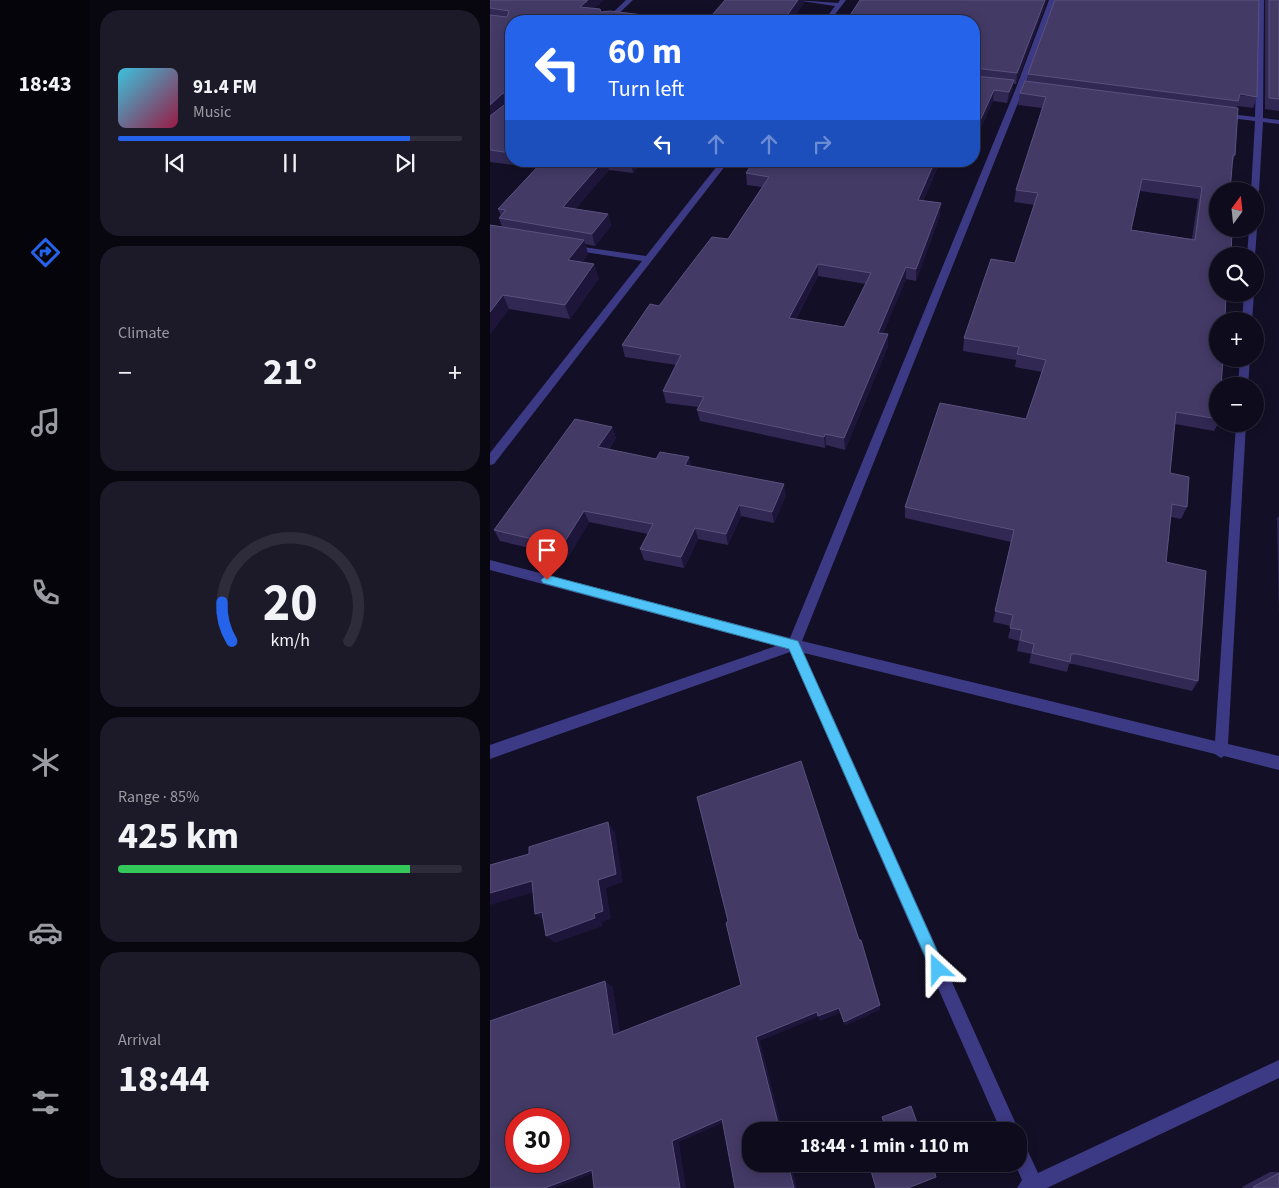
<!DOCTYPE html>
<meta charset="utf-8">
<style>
:root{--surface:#0e0b1c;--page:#1c1929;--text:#f1f3f6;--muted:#9b9ba3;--line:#2e2b3b;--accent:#2563eb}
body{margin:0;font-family:"Source Sans 3",sans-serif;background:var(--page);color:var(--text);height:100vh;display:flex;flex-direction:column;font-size:19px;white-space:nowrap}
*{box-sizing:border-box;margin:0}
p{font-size:16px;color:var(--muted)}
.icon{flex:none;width:28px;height:28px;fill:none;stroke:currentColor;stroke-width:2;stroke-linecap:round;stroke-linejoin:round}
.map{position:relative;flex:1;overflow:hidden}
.panel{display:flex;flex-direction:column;gap:10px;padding:10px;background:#08060f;width:400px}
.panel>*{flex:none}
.banner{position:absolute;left:15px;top:15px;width:475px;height:152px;border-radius:20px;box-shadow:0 2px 12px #0003,0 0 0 1px var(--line);background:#2563eb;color:#fff;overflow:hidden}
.needle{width:32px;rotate:15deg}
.tools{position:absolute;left:719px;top:182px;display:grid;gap:10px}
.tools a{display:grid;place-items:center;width:55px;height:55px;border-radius:50%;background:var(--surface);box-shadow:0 2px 12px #0003,0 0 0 1px var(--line);font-size:25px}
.speed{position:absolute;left:15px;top:1108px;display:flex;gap:10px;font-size:25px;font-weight:700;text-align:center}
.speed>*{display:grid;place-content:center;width:65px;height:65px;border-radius:50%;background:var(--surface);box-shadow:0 2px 12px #0003,0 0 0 1px var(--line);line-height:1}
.speed .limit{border:8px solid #d22;background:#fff;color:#111}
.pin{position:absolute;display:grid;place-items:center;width:42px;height:42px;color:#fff;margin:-51px -21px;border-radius:50% 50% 50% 0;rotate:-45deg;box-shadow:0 0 5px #0007}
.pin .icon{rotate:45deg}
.me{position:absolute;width:55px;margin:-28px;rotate:336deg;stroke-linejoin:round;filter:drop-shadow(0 0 4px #0008)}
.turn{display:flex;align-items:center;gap:18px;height:105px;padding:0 20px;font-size:22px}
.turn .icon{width:65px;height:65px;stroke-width:2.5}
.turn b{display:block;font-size:35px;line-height:42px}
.lanes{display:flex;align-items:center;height:48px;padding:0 20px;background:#0003;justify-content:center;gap:25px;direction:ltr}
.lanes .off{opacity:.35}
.big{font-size:38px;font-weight:700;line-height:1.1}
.panel .tile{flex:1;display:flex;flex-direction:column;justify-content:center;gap:8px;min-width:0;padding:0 18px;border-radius:20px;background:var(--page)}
.panel .dial{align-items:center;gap:0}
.dial svg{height:130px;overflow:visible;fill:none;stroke:var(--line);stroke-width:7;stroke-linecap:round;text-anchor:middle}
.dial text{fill:var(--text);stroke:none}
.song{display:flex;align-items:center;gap:15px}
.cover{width:60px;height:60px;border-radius:8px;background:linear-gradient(135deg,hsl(190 70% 55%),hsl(340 70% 35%))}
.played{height:5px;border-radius:2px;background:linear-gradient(90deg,var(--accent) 85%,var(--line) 85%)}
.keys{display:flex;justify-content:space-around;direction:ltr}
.heat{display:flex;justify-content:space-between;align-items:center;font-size:28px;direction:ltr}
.charge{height:8px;border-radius:4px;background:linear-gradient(90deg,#34c759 85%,var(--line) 0)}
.trip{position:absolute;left:252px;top:1122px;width:285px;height:50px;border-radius:20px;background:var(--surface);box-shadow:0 2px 12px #0003,0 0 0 1px var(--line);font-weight:700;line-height:50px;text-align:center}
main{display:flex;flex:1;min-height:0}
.menu{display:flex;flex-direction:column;width:90px;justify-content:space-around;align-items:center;background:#06040b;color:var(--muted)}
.menu .icon{width:35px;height:35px}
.menu .current{color:var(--accent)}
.menu b{font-size:22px;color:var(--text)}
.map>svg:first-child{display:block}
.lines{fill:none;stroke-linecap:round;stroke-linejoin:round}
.minor{fill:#3d3a85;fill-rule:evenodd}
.wall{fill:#312854;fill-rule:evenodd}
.shaded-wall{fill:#1d163a}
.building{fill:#433a66;stroke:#5a527e;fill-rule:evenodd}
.route{fill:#4fc3f7;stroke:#337fa1}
</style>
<main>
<nav class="menu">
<b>18:43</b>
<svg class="icon current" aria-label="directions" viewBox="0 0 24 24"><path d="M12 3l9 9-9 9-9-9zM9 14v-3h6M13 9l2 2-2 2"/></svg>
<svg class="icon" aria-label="music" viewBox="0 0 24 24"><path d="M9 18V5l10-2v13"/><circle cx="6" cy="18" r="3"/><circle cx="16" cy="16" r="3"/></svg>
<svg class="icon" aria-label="phone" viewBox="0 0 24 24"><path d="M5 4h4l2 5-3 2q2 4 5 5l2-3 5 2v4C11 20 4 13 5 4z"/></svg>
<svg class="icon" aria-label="climate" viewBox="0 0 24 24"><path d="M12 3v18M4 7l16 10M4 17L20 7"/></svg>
<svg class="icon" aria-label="car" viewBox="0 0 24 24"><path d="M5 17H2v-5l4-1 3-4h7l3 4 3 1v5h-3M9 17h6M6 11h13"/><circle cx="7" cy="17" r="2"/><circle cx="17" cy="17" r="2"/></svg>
<svg class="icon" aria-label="filters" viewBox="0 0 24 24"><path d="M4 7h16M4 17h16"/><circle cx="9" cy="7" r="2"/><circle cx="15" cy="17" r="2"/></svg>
</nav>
<section class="panel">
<div class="tile">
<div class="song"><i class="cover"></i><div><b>91.4 FM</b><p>Music</p></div></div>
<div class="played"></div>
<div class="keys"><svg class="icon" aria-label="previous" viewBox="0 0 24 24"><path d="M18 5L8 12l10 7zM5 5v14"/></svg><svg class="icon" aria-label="pause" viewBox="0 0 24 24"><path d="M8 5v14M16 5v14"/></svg><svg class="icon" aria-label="next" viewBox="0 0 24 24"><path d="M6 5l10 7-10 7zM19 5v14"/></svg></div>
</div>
<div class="tile"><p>Climate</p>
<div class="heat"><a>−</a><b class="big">21°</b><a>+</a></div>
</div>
<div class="tile dial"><svg viewBox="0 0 100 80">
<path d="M14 69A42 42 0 1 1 86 69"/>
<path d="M14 69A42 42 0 0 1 8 45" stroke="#2563eb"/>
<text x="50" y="56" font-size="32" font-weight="700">20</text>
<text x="50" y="72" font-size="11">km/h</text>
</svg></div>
<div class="tile"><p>Range · 85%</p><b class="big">425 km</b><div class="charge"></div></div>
<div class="tile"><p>Arrival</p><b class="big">18:44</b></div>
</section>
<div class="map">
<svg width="789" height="1188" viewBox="0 0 789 1188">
<rect width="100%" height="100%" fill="#130f26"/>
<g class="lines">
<!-- minor -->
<g class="minor">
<polygon points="136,0 143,0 121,21 114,21"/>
<polygon points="305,0 348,3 350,0 356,0 340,21 334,21 345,6"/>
<polygon points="559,0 565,0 534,88 312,641 725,741 746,424 756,424 738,744 789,756 789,770 734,756 731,758 725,754 314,653 529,1131 511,1131 300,652 0,759 0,745 286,646 0,570 0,560 300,638 526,88"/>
<polygon points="768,0 774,0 773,118 789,120 789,124 773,122 769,191 765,193 765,191 761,191 765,121 732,117 728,115 732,113 765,117"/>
<polygon points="231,161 239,161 4,464 0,465 0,453 152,261 82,250 79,249 79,245 156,256"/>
<polygon points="765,227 767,229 765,256 757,256 759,229 765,229"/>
<polygon points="754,294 764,294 762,321 752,321"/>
<polygon points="750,359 760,359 758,386 748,386"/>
<polygon points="789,1060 789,1078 557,1188 527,1188 532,1180 525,1164 529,1164 529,1142 535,1145 548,1173"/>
</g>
</g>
<!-- wall -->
<g class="wall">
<polygon points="0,0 114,0 103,9 21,21 21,161 153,161 143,173 119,170 85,209 118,214 121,226 105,246 95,244 98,254 92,262 109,278 80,319 19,309 0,334 0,225 12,227 9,218 11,216 8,209 47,168 0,162"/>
<polygon points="370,0 557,0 526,84 523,84 522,92 517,103 503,101 484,143 484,21 357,21 357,20"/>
<polygon points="775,0 789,0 789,111 775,109"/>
<path d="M538,74l229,23 -4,11 -16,-2 -1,2 -1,47 -3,9 -14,92v168l-4,7 -39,-7 -5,49 17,34 -6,12 -10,-2 -5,45 32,119 -6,10 -119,-27h-4l-2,8 -38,-9 2,-9 -14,-3 2,-10 -11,-3 3,-12 -18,-4 18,-80 -106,-24v-11l121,-88 16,-47 -27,-5 1,-7 -53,-9 1,-13 51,-75 19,-58 -20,-3 2,-12 26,-82 -24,-3 2,-12 7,-11zM650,191l58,8 -6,40 -61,-9z"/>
<path d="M264,161h201l-2,3 -13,-2 -17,39 17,14 -24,66 -10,-2 -23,54 5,1v12l-43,104 -19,-5 -1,3 -125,-27 -3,-11 1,-3 -32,-4 -3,-12 13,-26 -51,-8 -3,-12 37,-39 69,-67 34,-52 -15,-2 -1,-12zM328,276l48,8 -22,43 -48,-8z"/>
<polygon points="122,427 126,438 119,449 166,459 199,457 201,466 296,495 284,523 251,516 238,545 208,539 194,568 154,560 150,549 158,534 99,522 78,557 10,541 4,530"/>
<polygon points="789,516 789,617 787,518"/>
<polygon points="780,1172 789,1172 789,1188 753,1188 752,1187"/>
</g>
<!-- shaded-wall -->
<g class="shaded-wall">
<polygon points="98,0 114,0 93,17 90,7"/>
<polygon points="308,0 314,0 314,3 302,21 293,21"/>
<polygon points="555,0 557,0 526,84 527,73"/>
<polygon points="524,80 522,92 517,103 519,92"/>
<polygon points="504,90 503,101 484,143 484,134"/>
<polygon points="13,93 17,105 0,120 0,105"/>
<polygon points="113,161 116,161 119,170 77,219 73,207"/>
<polygon points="153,161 143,173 141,162"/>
<polygon points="445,161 450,161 450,162 428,212 428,200"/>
<polygon points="451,203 450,215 426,281 426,269"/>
<polygon points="118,214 121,226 105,246 102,234"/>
<polygon points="94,240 98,254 82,274 78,260"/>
<polygon points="104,264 109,278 80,319 75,305"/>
<polygon points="328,264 328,276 300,330 299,318"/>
<polygon points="416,267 416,279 389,344 388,333"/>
<polygon points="13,295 19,309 0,334 0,312"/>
<polygon points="398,334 398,346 355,450 354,438"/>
<polygon points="122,427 126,438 112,458 108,447"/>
<polygon points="335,434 336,445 335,448 334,437"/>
<polygon points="199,457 202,468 195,465"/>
<polygon points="294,484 296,495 284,523 282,512"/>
<polygon points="249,505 251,516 238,545 236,534"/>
<polygon points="94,511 99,522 78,557 72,546"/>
<polygon points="205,528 208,539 194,568 191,557"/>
<polygon points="118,822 125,832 133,882 116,888 121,919 112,922 113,926 65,943 56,936 104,914 108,880"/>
<polygon points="42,881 52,890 0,905 0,893"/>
<polygon points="52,912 55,922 45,914"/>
<polygon points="115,981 123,987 131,1039 123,1035"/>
<polygon points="390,1005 390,1010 355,1026 354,1022"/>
<polygon points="349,1008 350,1013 330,1021 328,1017 270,1041 293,1131 290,1131 266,1037 327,1012"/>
<polygon points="232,1119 237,1121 189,1142 196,1188 190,1188 182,1141"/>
<polygon points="298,1164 301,1164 307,1188 304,1188"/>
<polygon points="102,1170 112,1170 65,1188 55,1188"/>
</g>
<!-- building -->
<g class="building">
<polygon points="0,0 98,0 90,7 110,9 111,12 120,11 204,21 21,21 21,153 0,150 0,116 18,102 18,93 13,93 0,105 0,15 17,17 19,11 0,8"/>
<polygon points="235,0 308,0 293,21 217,21"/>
<polygon points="370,0 555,0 527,73 484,68 484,21 369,21 357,20"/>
<polygon points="565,0 769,0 767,97 750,94 748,101 538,74"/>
<polygon points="779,0 789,0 789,99 779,98"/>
<polygon points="484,69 485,76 524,80 519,92 504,90 484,134"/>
<path d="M535,81l213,27 -3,47h-2l-3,36h-12v38h14l-1,27h-13v38h8l-1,27h-7v38h5l-2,27h-3v33l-42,-7 -6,61 19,4 -2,30 -15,-3 -6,58 40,9 -8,110 -121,-27h-6l-1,8 -38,-9 2,-9 -14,-4 2,-10 -12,-2 3,-13 -18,-4 19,-81 -109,-23 35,-104 86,16 20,-59 -29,-6 2,-7 -55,-9 27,-79 24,4 23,-70 -22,-3 30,-93 -26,-4zM652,179l60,8 -7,53 -64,-10z"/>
<polygon points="53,161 113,161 73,207 118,214 102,234 9,218 16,210 8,209"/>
<path d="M264,161h181l-17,39 23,3 -25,66 -10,-2 -28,66 10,1 -44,104 -19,-4 -1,3 -127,-27 7,-13 -41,-6 18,-36 -59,-10 28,-41 9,2 53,-69 16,2 41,-62 -23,-4zM328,264l53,9 -27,54 -55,-9z"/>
<polygon points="0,225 94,240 78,260 104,264 75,305 13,295 0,312"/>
<polygon points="85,419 122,427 108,447 166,459 170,452 199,457 195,465 294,484 282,512 249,505 236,534 205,528 191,557 150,549 163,524 94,511 72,546 4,530"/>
<path d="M311,761l58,179h2l19,65 -36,17 -5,-14 -21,8 -1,-4 -61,25 24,94h-29v33h37l6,24h-59l-13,-69 -50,22 8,47h-86l-2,-18 -47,18h-55v-167l115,-40 8,54 128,-50 -15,-62 2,-2 -31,-124zM26,1119h43v42h-43z"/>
<polygon points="118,822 126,874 108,880 113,911 104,914 105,918 56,936 52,912 45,914 42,881 0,893 0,865 39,854 39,847"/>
<polygon points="421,1106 430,1131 397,1131 392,1117"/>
<polygon points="379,1164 442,1164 446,1177 418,1188 386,1188"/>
<polygon points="789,1173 789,1188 764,1188 763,1187"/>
</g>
<!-- route -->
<polygon class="route" points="57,575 308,641 453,964 455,969 453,974 448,977 443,974 299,649 53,583 51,580"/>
</svg>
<div class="tools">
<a><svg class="needle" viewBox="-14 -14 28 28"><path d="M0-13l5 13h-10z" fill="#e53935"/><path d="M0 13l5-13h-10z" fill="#9b9ba3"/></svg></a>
<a><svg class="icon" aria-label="search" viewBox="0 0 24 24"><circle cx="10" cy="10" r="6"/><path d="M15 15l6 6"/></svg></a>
<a>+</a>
<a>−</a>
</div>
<div class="speed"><div class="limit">30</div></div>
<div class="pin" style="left:57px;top:580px;background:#d93025"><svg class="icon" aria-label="arrive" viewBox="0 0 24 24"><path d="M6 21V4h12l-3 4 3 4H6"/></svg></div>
<svg class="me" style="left:448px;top:969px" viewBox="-20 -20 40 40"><path d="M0-17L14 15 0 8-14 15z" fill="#4fc3f7" stroke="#fff" stroke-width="4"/></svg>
<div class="trip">18:44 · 1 min · 110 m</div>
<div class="banner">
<div class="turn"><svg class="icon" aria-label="left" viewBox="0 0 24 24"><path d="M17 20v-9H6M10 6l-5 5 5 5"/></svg><div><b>60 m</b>Turn left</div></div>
<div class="lanes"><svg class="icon" aria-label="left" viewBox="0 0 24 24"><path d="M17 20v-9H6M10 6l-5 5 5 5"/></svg><svg class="icon off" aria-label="ahead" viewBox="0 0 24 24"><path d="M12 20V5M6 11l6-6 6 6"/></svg><svg class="icon off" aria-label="ahead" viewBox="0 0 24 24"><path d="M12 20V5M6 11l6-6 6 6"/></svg><svg class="icon off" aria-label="right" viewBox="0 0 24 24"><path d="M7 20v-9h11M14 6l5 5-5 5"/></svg></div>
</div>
</div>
</main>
